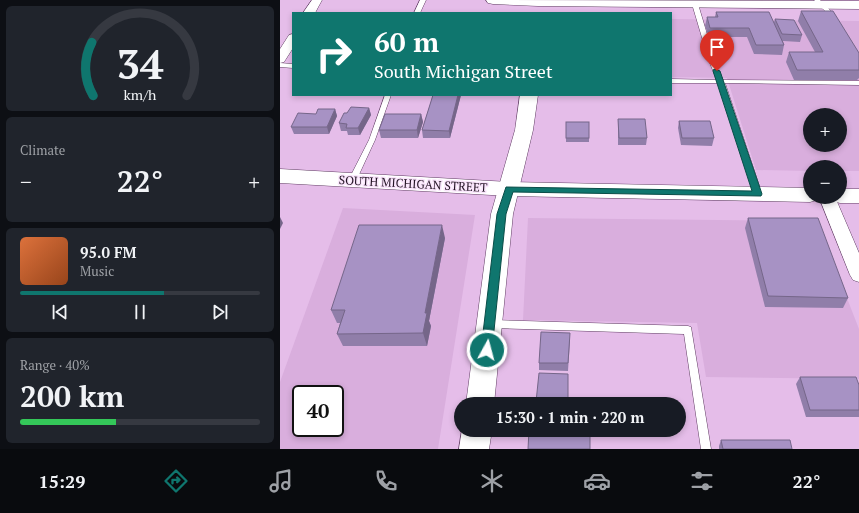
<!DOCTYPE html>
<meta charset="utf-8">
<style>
:root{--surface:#171b24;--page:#20242c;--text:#f1f3f6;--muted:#9ea1a6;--line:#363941;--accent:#0f766e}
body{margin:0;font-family:"PT Serif",serif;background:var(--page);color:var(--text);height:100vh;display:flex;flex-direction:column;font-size:15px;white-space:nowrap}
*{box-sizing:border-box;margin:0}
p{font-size:13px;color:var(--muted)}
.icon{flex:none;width:22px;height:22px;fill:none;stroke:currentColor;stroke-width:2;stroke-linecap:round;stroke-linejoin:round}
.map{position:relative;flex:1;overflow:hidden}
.panel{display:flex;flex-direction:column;gap:6px;padding:6px;background:#0d0f14;width:280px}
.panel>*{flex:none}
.banner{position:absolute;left:12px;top:12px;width:380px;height:84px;border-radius:0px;box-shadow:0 2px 6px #0003;background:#0f766e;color:#fff;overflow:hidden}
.tools{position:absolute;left:523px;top:108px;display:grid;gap:8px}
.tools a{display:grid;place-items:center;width:44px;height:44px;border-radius:50%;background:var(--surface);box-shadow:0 2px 6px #0003;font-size:20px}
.speed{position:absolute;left:12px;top:385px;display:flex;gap:8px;font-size:20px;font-weight:700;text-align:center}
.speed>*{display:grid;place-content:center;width:52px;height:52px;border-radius:50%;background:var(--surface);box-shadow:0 2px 6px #0003;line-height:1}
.speed .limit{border:2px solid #111;border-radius:6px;background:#fff;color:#111}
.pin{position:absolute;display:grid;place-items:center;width:34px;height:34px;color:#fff;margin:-41px -17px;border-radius:50% 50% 50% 0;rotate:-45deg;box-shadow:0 0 4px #0007}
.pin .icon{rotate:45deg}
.me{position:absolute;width:44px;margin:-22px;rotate:7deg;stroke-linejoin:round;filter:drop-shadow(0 0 3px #0008)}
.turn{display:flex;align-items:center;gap:14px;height:84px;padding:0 16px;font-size:18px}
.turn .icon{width:52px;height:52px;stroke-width:2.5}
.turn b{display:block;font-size:28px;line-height:34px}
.big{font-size:30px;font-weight:600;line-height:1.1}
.panel .widget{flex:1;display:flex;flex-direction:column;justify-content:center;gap:6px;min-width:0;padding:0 14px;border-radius:6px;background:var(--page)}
.panel .dial{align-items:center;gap:0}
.dial svg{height:104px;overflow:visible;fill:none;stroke:var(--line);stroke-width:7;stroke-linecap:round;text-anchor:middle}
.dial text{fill:var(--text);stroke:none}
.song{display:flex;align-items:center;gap:12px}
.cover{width:48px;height:48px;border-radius:6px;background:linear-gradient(135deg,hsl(20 70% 55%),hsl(20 70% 35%))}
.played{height:4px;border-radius:2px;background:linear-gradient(90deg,var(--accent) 60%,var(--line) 60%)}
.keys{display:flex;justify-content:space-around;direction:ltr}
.heat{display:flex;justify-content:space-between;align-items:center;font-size:22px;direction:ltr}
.charge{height:6px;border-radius:3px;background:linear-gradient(90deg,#34c759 40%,var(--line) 0)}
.trip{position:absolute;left:174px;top:397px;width:232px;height:40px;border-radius:20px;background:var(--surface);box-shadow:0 2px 6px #0003;font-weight:600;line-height:40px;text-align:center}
.tabs{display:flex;height:64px;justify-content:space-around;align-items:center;background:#090b0e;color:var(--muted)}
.tabs .icon{width:28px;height:28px}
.tabs .active{color:var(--accent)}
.tabs b{font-size:18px;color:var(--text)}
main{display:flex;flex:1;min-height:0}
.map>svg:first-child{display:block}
.built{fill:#d9aedd;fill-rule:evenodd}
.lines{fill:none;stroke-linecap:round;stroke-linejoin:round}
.lane-casing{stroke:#603d63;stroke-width:1}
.street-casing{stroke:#603d63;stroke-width:1}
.secondary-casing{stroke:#603d63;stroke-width:1}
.primary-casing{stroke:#603d63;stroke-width:1}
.lane{fill:#fff;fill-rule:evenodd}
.street{fill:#fff;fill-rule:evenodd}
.secondary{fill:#fff;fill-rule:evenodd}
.primary{fill:#fff;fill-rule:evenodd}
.wall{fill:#907ea9}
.shaded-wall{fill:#756689}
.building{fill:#a792c4;stroke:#756689}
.route{fill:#0f766e;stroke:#0a4d48}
.labels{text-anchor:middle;stroke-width:3;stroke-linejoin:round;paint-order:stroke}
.street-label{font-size:12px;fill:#231424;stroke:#fae6fc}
</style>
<main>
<section class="panel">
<div class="widget dial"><svg viewBox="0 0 100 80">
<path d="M14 69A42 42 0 1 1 86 69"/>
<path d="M14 69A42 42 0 0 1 13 28" stroke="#0f766e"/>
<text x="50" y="56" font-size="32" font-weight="700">34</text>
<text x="50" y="72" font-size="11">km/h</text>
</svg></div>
<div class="widget"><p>Climate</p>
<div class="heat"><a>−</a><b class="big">22°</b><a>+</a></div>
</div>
<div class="widget">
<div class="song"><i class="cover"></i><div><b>95.0 FM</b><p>Music</p></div></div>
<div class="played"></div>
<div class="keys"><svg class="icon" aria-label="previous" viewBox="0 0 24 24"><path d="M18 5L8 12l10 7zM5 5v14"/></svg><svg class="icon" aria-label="pause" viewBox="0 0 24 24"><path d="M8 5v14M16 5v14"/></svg><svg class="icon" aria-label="next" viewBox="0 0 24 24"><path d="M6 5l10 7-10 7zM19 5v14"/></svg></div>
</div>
<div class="widget"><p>Range · 40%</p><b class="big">200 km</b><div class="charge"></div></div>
</section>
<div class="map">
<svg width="579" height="449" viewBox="0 0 579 449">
<rect width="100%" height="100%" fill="#e5bde9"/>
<!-- built -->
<g class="built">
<path d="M391,19l188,2v150h-19v-4h-30v4l-54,-1 -29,-92 -56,-1zM530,115h30v30h-30z"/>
<path d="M63,208l132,7 -37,234h-158v-67zM21,394h34v34h-34z"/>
<polygon points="248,218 537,221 579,329 579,379 426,377 417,323 243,320"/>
</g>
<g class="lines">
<!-- lane casing -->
<g class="lane-casing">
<g id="lane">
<polygon points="140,0 146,0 140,13 134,13"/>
<polygon points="534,0 540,0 551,11 558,21 557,22 553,22 547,13"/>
<polygon points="413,3 418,4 435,61 443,80 579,81 579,85 445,83 482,194 481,196 478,197 474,194 439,83 391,83 391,79 437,80 429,61 412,4"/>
<polygon points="0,63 13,64 13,68 0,67"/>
<polygon points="105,95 111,95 95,140 76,181 75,183 69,183 68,181 89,140"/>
<polygon points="211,320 408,326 411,327 431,449 421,449 404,334 211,328 208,327 206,324 208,321"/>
</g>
</g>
<!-- street casing -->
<g class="street-casing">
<g id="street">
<polygon points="32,0 42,0 35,13 23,13"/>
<polygon points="13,34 13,48 4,62 0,63 0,49 9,35"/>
<polygon points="539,197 555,197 579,253 579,282 573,280 570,275"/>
</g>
</g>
<!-- secondary casing -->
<g class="secondary-casing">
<g id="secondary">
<polygon points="206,0 579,1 579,9 258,6 213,4 208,3"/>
<polygon points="240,95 258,95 253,130 233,214 214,404 186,404 211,214 235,130"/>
<polygon points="182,430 212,430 209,449 179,449"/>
</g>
</g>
<!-- primary casing -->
<g class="primary-casing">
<g id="primary">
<polygon points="0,169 229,182 530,188 530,197 539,197 537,200 530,202 229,196 0,183"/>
<polygon points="560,189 579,189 579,203 560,203 553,201 550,197 560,197"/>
</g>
</g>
<!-- lane -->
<use href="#lane" class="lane"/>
<!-- street -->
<use href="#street" class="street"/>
<!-- secondary -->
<use href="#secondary" class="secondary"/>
<!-- primary -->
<use href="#primary" class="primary"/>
</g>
<!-- wall -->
<g class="wall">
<polygon points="521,11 579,53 579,78 577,80 514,80 506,62 509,52 535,52 518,21"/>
<polygon points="436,12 494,22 495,19 522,35 520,42 503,41 504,45 502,55 474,54 467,37 429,37 425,26 427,17 435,17"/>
<polygon points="153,95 181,95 170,138 143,138 142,130"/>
<polygon points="89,108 91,115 80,135 68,135 67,131 61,131 59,123 67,113"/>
<polygon points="55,109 57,116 49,134 14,134 11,127"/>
<polygon points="141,114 143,122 138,138 101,138 99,130"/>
<polygon points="338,119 367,138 366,145 338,145"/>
<polygon points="399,121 434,138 432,146 401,145 398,128"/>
<rect x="286" y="122" width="23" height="20"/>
<polygon points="468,218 568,298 563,308 485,307 465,228"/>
<polygon points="165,238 149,321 151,326 147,346 63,346 57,334 60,323 57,323 51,310"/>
<polygon points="290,340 288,371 259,370 259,363"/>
<polygon points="288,374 288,404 256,404 256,402"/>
<polygon points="520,377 579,385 579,417 526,417 516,384"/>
<polygon points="441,440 512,449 439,449 439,446"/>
</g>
<!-- shaded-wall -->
<g class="shaded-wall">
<polygon points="178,95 181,95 170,138 169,131"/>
<polygon points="89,108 91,115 80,135 78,128"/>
<polygon points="55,109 57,116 49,134 47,127"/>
<polygon points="141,114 143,122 138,138 137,130"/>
<polygon points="0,217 3,223 0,229"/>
<polygon points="162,225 165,238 149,321 151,326 147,346 143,333 145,313"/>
</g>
<!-- building -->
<g class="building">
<polygon points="521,11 553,11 579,53 579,70 517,70 509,52 543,52"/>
<polygon points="436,12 489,12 504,45 476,45 469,28 430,28 427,17 438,17"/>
<polygon points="495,19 514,20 522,35 502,34"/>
<polygon points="153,95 178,95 169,131 142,130"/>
<polygon points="71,107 89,108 78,128 66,128 67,124 59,123 64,113 67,113"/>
<polygon points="38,109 55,109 47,127 11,127 18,113 36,114"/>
<polygon points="105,114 141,114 137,130 99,130"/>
<polygon points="338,119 365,119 367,138 339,138"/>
<polygon points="399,121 430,121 434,138 402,138"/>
<rect x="286" y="122" width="23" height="16"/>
<polygon points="468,218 538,218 568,298 488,296"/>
<polygon points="79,225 162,225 145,313 147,313 143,333 57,334 65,310 51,310"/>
<polygon points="261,332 290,333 288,363 259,363"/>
<polygon points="259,373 288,374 288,403 256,402"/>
<polygon points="520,377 576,377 579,385 579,410 530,410"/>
<polygon points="249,430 310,430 310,449 248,449"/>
<polygon points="441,440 510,440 512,449 443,449"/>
</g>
<!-- route -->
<polygon class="route" points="434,69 440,71 482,194 481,196 233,192 226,214 212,350 211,353 207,355 203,353 201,350 217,214 226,187 472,191 433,71"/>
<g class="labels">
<!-- street labels -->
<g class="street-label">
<text transform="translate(133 184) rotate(3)" y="4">SOUTH MICHIGAN STREET</text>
</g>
</g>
</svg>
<div class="tools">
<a>+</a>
<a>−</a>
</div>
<div class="speed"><div class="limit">40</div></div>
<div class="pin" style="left:437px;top:71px;background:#d93025"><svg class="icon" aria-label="arrive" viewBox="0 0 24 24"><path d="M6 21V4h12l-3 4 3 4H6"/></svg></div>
<svg class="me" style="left:207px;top:350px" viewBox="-20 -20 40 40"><circle r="17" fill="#0f766e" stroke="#fff" stroke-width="3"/><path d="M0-11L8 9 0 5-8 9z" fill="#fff"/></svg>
<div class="trip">15:30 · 1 min · 220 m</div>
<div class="banner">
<div class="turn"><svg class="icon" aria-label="right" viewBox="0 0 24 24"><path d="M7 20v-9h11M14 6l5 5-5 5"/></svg><div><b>60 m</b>South Michigan Street</div></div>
</div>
</div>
</main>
<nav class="tabs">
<b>15:29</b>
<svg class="icon active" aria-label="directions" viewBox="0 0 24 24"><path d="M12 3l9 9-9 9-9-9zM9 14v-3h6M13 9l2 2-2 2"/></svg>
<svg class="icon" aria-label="music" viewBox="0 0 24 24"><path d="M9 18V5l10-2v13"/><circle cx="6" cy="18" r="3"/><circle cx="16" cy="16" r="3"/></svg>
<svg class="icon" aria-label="phone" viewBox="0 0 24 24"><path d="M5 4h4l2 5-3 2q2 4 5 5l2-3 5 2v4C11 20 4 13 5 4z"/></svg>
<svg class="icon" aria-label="climate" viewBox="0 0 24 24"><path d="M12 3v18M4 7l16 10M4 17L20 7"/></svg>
<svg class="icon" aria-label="car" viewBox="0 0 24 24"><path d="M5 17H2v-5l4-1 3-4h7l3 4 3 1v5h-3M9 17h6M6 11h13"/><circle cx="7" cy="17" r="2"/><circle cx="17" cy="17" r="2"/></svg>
<svg class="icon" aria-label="filters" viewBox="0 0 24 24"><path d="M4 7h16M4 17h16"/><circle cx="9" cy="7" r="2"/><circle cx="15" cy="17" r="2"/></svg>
<b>22°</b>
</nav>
